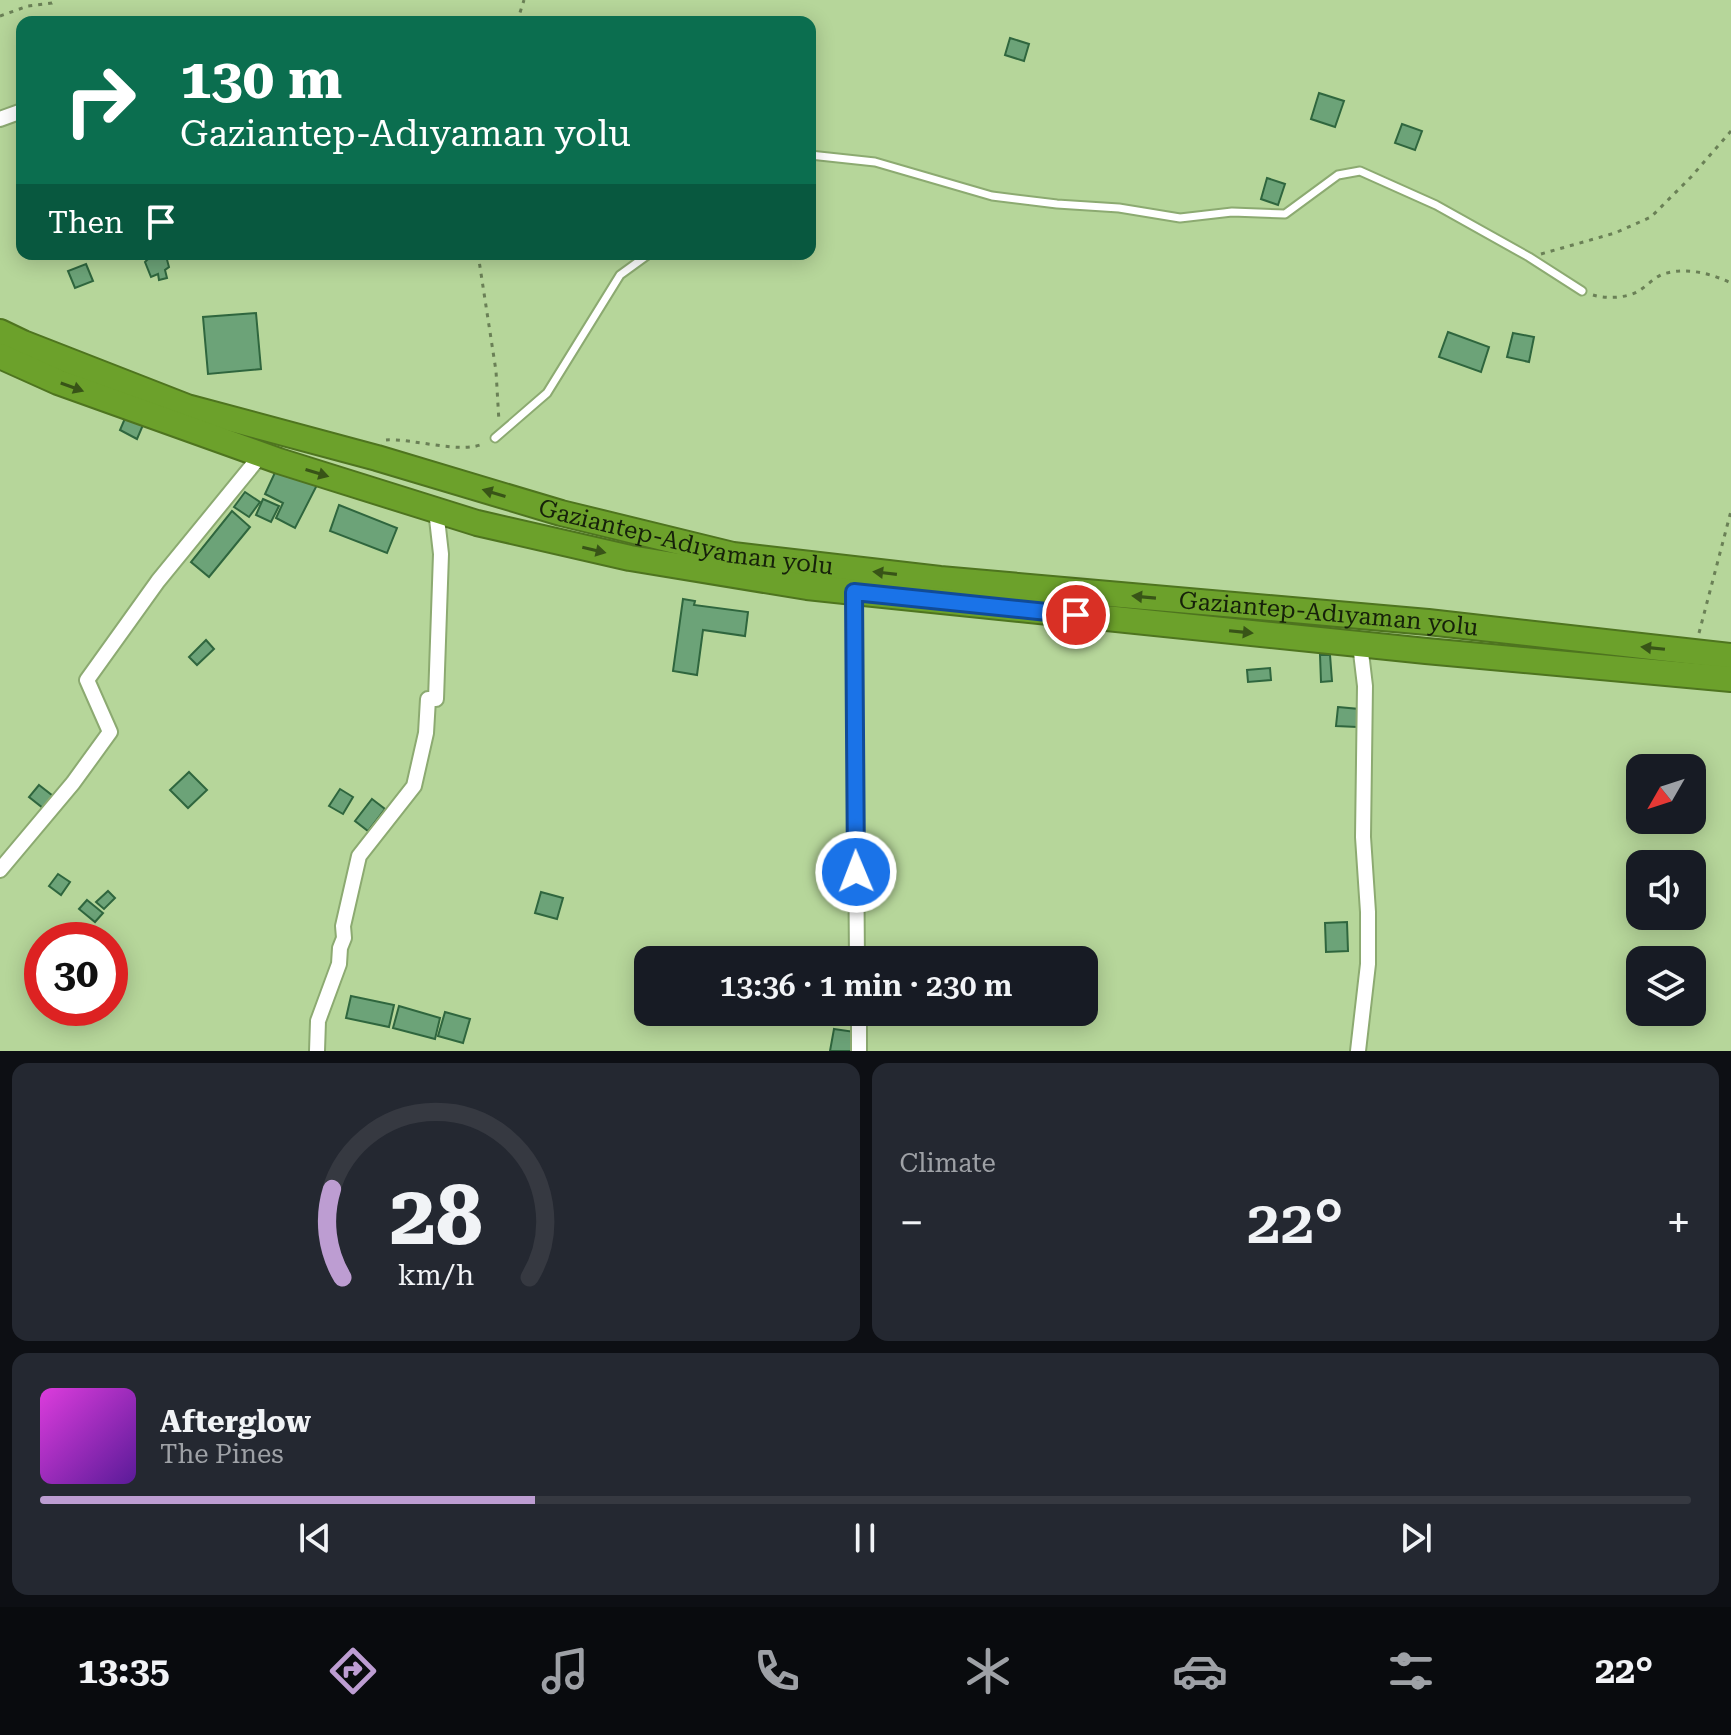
<!DOCTYPE html>
<meta charset="utf-8">
<style>
:root{--surface:#171b24;--page:#242831;--text:#f1f3f6;--muted:#9ea1a6;--line:#363941;--accent:#bd9dd2}
body{margin:0;font-family:"Roboto Serif",serif;background:var(--page);color:var(--text);height:100vh;display:flex;flex-direction:column;font-size:30px;white-space:nowrap}
*{box-sizing:border-box;margin:0}
p{font-size:26px;color:var(--muted)}
.icon{flex:none;width:44px;height:44px;fill:none;stroke:currentColor;stroke-width:2;stroke-linecap:round;stroke-linejoin:round}
.map{position:relative;height:1051px;overflow:hidden}
.sheet{display:flex;flex-direction:column;gap:12px;padding:12px;background:#0d0f14;flex:1}
.sheet>*{flex:none}
.top-card{position:absolute;left:16px;top:16px;width:800px;height:244px;border-radius:16px;box-shadow:0 4px 20px #0003;background:#0b6e4f;color:#fff;overflow:hidden}
.needle{width:52px;rotate:231deg}
.controls{position:absolute;left:1626px;top:754px;display:grid;gap:16px}
.controls a{display:grid;place-items:center;width:80px;height:80px;border-radius:16px;background:var(--surface);box-shadow:0 4px 20px #0003;font-size:40px}
.speed{position:absolute;left:24px;top:922px;display:flex;gap:16px;font-size:40px;font-weight:700;text-align:center}
.speed>*{display:grid;place-content:center;width:104px;height:104px;border-radius:50%;background:var(--surface);box-shadow:0 4px 20px #0003;line-height:1}
.speed .limit{border:12px solid #d22;background:#fff;color:#111}
.pin{position:absolute;display:grid;place-items:center;width:68px;height:68px;color:#fff;margin:-34px;border:4px solid #fff;border-radius:50%;box-shadow:0 2px 8px #0007}
.me{position:absolute;width:88px;margin:-44px;rotate:359deg;stroke-linejoin:round;filter:drop-shadow(0 0 6px #0008)}
.turn{display:flex;align-items:center;gap:28px;height:168px;padding:0 32px;font-size:36px}
.turn .icon{width:104px;height:104px;stroke-width:2.5}
.turn b{display:block;font-size:56px;line-height:68px}
.then{display:flex;align-items:center;height:76px;padding:0 32px;background:#0003;gap:16px;font-size:30px}
.big{font-size:60px;font-weight:600;line-height:1.1}
.sheet .widget{flex:1;display:flex;flex-direction:column;justify-content:center;gap:12px;min-width:0;padding:0 28px;border-radius:16px;background:var(--page)}
.sheet .dial{align-items:center;gap:0}
.dial svg{height:208px;overflow:visible;fill:none;stroke:var(--line);stroke-width:7;stroke-linecap:round;text-anchor:middle}
.dial text{fill:var(--text);stroke:none}
.song{display:flex;align-items:center;gap:24px}
.cover{width:96px;height:96px;border-radius:12px;background:linear-gradient(135deg,hsl(300 70% 55%),hsl(270 70% 35%))}
.played{height:8px;border-radius:4px;background:linear-gradient(90deg,var(--accent) 30%,var(--line) 30%)}
.keys{display:flex;justify-content:space-around;direction:ltr}
.heat{display:flex;justify-content:space-between;align-items:center;font-size:44px;direction:ltr}
.sheet .tiles{flex:1;display:grid;gap:12px;grid-template-columns:1fr 1fr}
.widget:last-child{grid-column:span 2}
.trip{position:absolute;left:634px;top:946px;width:464px;height:80px;border-radius:16px;background:var(--surface);box-shadow:0 4px 20px #0003;font-weight:600;line-height:80px;text-align:center}
.dock{display:flex;height:128px;justify-content:space-around;align-items:center;background:#090b0e;color:var(--muted)}
.dock .icon{width:56px;height:56px}
.dock .active{color:var(--accent)}
.dock b{font-size:36px;color:var(--text)}
.map>svg:first-child{display:block}
.building{fill:#6ca378;stroke:#2f663e;stroke-width:2}
.lines{fill:none;stroke-linecap:round;stroke-linejoin:round}
.lane-casing{stroke:#8caa71;stroke-width:11}
.street-casing{stroke:#8caa71;stroke-width:18}
.highway-casing{stroke:#4e741f;stroke-width:28}
.path{stroke:#6a8056;stroke-width:3;stroke-dasharray:4 6;stroke-linecap:butt}
.lane{stroke:#fff;stroke-width:7}
.street{stroke:#fff;stroke-width:14}
.highway{stroke:#6ca12b;stroke-width:24}
.oneway{fill:#385417}
.route-casing{stroke:#114b97;stroke-width:20}
.route{stroke:#1a73e8;stroke-width:14}
.labels{text-anchor:middle;stroke-width:8;stroke-linejoin:round;paint-order:stroke}
.street-label{font-size:24px;fill:#16210a;stroke:#c3e3a7}
</style>
<div class="map">
<svg width="1731" height="1051" viewBox="0 0 1731 1051">
<rect width="100%" height="100%" fill="#b6d69a"/>
<!-- building -->
<g class="building">
<polygon points="1010,38 1029,44 1024,61 1005,55"/>
<polygon points="1319,93 1344,101 1335,127 1311,119"/>
<polygon points="1402,124 1422,131 1415,150 1395,143"/>
<polygon points="1267,178 1285,184 1278,205 1261,199"/>
<polygon points="153,254 164,254 166,256 169,267 165,270 167,278 159,280 158,274 151,277 145,262"/>
<polygon points="86,264 93,281 75,288 68,271"/>
<polygon points="256,313 261,369 208,374 203,317"/>
<polygon points="1448,332 1489,347 1481,372 1439,357"/>
<polygon points="1513,333 1534,337 1529,362 1507,357"/>
<polygon points="126,416 143,425 137,439 120,430"/>
<polygon points="278,466 317,485 295,528 276,518 283,503 265,494"/>
<polygon points="245,492 260,502 249,517 234,507"/>
<polygon points="263,499 279,506 271,522 256,515"/>
<polygon points="339,505 397,528 387,553 330,531"/>
<polygon points="232,511 250,527 209,577 191,562"/>
<polygon points="683,599 695,601 694,605 748,612 745,636 703,630 697,675 673,671"/>
<polygon points="206,640 214,649 197,665 189,657"/>
<polygon points="1320,655 1330,655 1332,681 1321,682"/>
<polygon points="1270,668 1271,680 1248,682 1247,670"/>
<polygon points="1338,707 1359,709 1357,727 1336,726"/>
<polygon points="189,772 207,790 188,808 170,790"/>
<polygon points="39,785 53,796 43,808 29,797"/>
<polygon points="340,789 353,797 343,814 329,806"/>
<polygon points="372,799 385,809 368,831 355,821"/>
<polygon points="58,874 70,882 61,895 49,886"/>
<polygon points="108,891 115,898 104,909 96,902"/>
<polygon points="541,892 563,898 557,919 535,913"/>
<polygon points="87,900 103,913 95,922 79,909"/>
<polygon points="1347,922 1348,951 1326,952 1325,923"/>
<polygon points="351,996 394,1005 389,1027 346,1018"/>
<polygon points="399,1006 440,1018 435,1039 393,1028"/>
<polygon points="445,1012 470,1019 463,1043 438,1036"/>
<polygon points="834,1029 855,1032 851,1051 830,1051"/>
</g>
<g class="lines">
<!-- lane casing -->
<g class="lane-casing">
<g id="lane">
<polyline points="810,155 875,162 992,196 1057,204 1119,208 1180,218 1232,212 1285,214 1338,175 1360,171 1436,205 1529,257 1582,291"/>
<polyline points="495,438 547,393 620,275 649,254"/>
</g>
</g>
<!-- street casing -->
<g class="street-casing">
<g id="street">
<polyline points="0,119 22,111"/>
<polyline points="854,592 857,960"/>
<polyline points="0,870 73,783 110,732 87,680 158,581 261,455"/>
<polyline points="859,1012 859,1051"/>
<polyline points="317,1051 318,1021 339,964 340,948 344,938 343,926 359,856 414,786 426,733 428,699 436,699 441,554 436,510"/>
<polyline points="1358,1051 1368,964 1368,912 1363,837 1365,686 1360,644"/>
</g>
</g>
<!-- highway casing -->
<g class="highway-casing">
<g id="highway">
<path id="s1" d="M0,332l23,11 164,64 190,51 184,55 172,42 207,24 488,43 303,34"/>
<polyline points="0,356 58,382 279,461 477,523 630,558 807,587 854,592 1426,651 1731,679"/>
</g>
</g>
<!-- path -->
<g class="path">
<polyline points="0,16 28,6 52,3 56,0"/>
<polyline points="517,22 524,0"/>
<polyline points="478,254 496,371 499,422"/>
<polyline points="1541,254 1615,233 1651,217 1691,177 1731,131"/>
<path d="M1593,295c13,4 32,3 44,-3 9,-5 16,-14 26,-18 23,-7 47,-1 68,9"/>
<path d="M386,440c27,-2 76,15 99,3"/>
<polyline points="1699,633 1731,511"/>
</g>
<!-- lane -->
<use href="#lane" class="lane"/>
<!-- street -->
<use href="#street" class="street"/>
<!-- highway -->
<use href="#highway" class="highway"/>
</g>
<!-- one-way arrows -->
<defs><path id="oneway-solid" d="M-6-.8H1V-3.2L6.5 0L1 3.2V.8H-6Z" transform="scale(2)"/></defs>
<g class="oneway">
<use href="#oneway-solid" transform="translate(72 387) rotate(20)"/>
<use href="#oneway-solid" transform="translate(317 473) rotate(17)"/>
<use href="#oneway-solid" transform="translate(494 493) rotate(-163)"/>
<use href="#oneway-solid" transform="translate(594 550) rotate(13)"/>
<use href="#oneway-solid" transform="translate(885 573) rotate(-173)"/>
<use href="#oneway-solid" transform="translate(1144 597) rotate(-175)"/>
<use href="#oneway-solid" transform="translate(1241 632) rotate(6)"/>
<use href="#oneway-solid" transform="translate(1653 648) rotate(-174)"/>
</g>
<g class="lines">
<!-- route casing -->
<g class="route-casing">
<polyline id="route" points="856,872 854,592 1076,615"/>
</g>
<!-- route -->
<use href="#route" class="route"/>
</g>
<g class="labels">
<!-- street labels -->
<g class="street-label">
<text dy="8" stroke="none"><textPath href="#s1" startOffset="718">Gaziantep-Adıyaman yolu</textPath></text>
<text dy="8" stroke="none"><textPath href="#s1" startOffset="1366">Gaziantep-Adıyaman yolu</textPath></text>
</g>
</g>
</svg>
<div class="controls">
<a><svg class="needle" viewBox="-14 -14 28 28"><path d="M0-13l5 13h-10z" fill="#e53935"/><path d="M0 13l5-13h-10z" fill="#9ea1a6"/></svg></a>
<a><svg class="icon" aria-label="sound" viewBox="0 0 24 24"><path d="M4 9h4l5-4v14l-5-4H4zM17 9q2 3 0 6"/></svg></a>
<a><svg class="icon" aria-label="layers" viewBox="0 0 24 24"><path d="M12 4l9 5-9 5-9-5zM3 14l9 5 9-5"/></svg></a>
</div>
<div class="speed"><div class="limit">30</div></div>
<div class="pin" style="left:1076px;top:615px;background:#d93025"><svg class="icon" aria-label="arrive" viewBox="0 0 24 24"><path d="M6 21V4h12l-3 4 3 4H6"/></svg></div>
<svg class="me" style="left:856px;top:872px" viewBox="-20 -20 40 40"><circle r="17" fill="#1a73e8" stroke="#fff" stroke-width="3"/><path d="M0-11L8 9 0 5-8 9z" fill="#fff"/></svg>
<div class="trip">13:36 · 1 min · 230 m</div>
<div class="top-card">
<div class="turn"><svg class="icon" aria-label="right" viewBox="0 0 24 24"><path d="M7 20v-9h11M14 6l5 5-5 5"/></svg><div><b>130 m</b>Gaziantep-Adıyaman yolu</div></div>
<div class="then">Then<svg class="icon" aria-label="arrive" viewBox="0 0 24 24"><path d="M6 21V4h12l-3 4 3 4H6"/></svg></div>
</div>
</div>
<section class="sheet">
<div class="tiles">
<div class="widget dial"><svg viewBox="0 0 100 80">
<path d="M14 69A42 42 0 1 1 86 69"/>
<path d="M14 69A42 42 0 0 1 10 35" stroke="#bd9dd2"/>
<text x="50" y="56" font-size="32" font-weight="700">28</text>
<text x="50" y="72" font-size="11">km/h</text>
</svg></div>
<div class="widget"><p>Climate</p>
<div class="heat"><a>−</a><b class="big">22°</b><a>+</a></div>
</div>
<div class="widget">
<div class="song"><i class="cover"></i><div><b>Afterglow</b><p>The Pines</p></div></div>
<div class="played"></div>
<div class="keys"><svg class="icon" aria-label="previous" viewBox="0 0 24 24"><path d="M18 5L8 12l10 7zM5 5v14"/></svg><svg class="icon" aria-label="pause" viewBox="0 0 24 24"><path d="M8 5v14M16 5v14"/></svg><svg class="icon" aria-label="next" viewBox="0 0 24 24"><path d="M6 5l10 7-10 7zM19 5v14"/></svg></div>
</div>
</div>
</section>
<nav class="dock">
<b>13:35</b>
<svg class="icon active" aria-label="directions" viewBox="0 0 24 24"><path d="M12 3l9 9-9 9-9-9zM9 14v-3h6M13 9l2 2-2 2"/></svg>
<svg class="icon" aria-label="music" viewBox="0 0 24 24"><path d="M9 18V5l10-2v13"/><circle cx="6" cy="18" r="3"/><circle cx="16" cy="16" r="3"/></svg>
<svg class="icon" aria-label="phone" viewBox="0 0 24 24"><path d="M5 4h4l2 5-3 2q2 4 5 5l2-3 5 2v4C11 20 4 13 5 4z"/></svg>
<svg class="icon" aria-label="climate" viewBox="0 0 24 24"><path d="M12 3v18M4 7l16 10M4 17L20 7"/></svg>
<svg class="icon" aria-label="car" viewBox="0 0 24 24"><path d="M5 17H2v-5l4-1 3-4h7l3 4 3 1v5h-3M9 17h6M6 11h13"/><circle cx="7" cy="17" r="2"/><circle cx="17" cy="17" r="2"/></svg>
<svg class="icon" aria-label="filters" viewBox="0 0 24 24"><path d="M4 7h16M4 17h16"/><circle cx="9" cy="7" r="2"/><circle cx="15" cy="17" r="2"/></svg>
<b>22°</b>
</nav>
